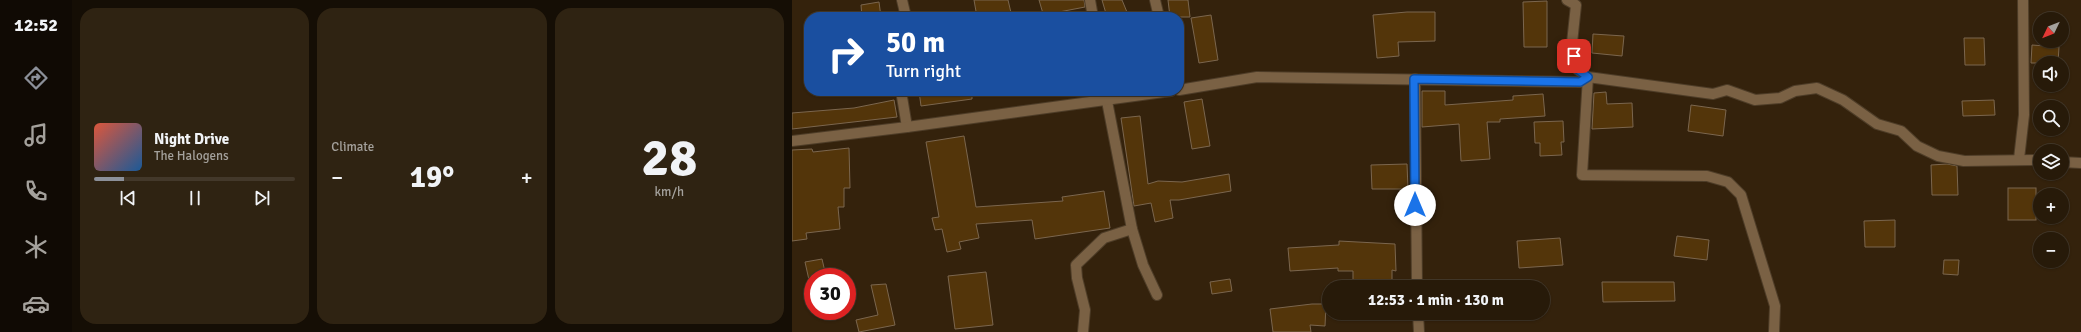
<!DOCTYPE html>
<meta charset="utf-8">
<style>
:root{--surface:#271a09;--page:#2f2312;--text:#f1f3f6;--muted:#a4a19c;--line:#43382a;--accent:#8c9099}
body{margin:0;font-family:Signika,sans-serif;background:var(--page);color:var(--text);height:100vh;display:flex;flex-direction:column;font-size:15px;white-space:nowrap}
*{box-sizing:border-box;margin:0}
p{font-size:13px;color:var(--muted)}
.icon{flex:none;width:22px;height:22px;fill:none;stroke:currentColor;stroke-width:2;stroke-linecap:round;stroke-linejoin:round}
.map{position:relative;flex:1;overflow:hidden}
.side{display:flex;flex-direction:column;gap:8px;padding:8px;background:#150e05;width:720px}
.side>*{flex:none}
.guide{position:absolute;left:12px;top:12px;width:380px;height:84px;border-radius:16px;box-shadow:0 1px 3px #0004,0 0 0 1px var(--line);background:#1a4fa0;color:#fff;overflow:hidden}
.needle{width:26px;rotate:227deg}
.controls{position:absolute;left:1241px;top:12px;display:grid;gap:8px}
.controls a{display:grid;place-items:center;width:36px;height:36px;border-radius:50%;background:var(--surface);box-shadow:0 1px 3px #0004,0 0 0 1px var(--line);font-size:20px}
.speed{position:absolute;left:12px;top:268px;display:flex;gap:8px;font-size:20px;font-weight:700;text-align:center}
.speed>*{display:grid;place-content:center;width:52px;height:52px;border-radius:50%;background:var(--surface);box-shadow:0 1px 3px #0004,0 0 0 1px var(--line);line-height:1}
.speed .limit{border:6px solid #d22;background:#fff;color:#111}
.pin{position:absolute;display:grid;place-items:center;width:34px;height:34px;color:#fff;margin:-17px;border-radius:8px;box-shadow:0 2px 6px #0006}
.me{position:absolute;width:44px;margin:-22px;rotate:0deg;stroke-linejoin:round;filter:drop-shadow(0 0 3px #0008)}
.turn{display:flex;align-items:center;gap:14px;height:84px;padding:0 16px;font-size:18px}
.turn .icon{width:52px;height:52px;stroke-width:2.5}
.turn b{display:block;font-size:28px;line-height:34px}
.big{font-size:30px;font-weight:700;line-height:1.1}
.side .widget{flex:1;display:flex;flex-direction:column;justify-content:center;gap:6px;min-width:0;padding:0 14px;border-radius:16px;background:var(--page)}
.side .dial{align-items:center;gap:0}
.dial b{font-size:52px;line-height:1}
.song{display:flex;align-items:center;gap:12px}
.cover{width:48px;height:48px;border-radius:6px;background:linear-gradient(135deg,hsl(10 70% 55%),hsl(210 70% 35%))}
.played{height:4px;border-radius:2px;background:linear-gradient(90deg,var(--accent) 15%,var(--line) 15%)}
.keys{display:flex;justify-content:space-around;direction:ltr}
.heat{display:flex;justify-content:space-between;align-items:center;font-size:22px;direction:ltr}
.side .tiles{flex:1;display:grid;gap:8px;grid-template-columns:repeat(3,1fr)}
.trip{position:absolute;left:530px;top:280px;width:228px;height:40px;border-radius:20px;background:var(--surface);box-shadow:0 1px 3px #0004,0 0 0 1px var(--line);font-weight:700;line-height:40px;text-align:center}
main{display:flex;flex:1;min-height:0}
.tab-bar{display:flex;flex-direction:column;width:72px;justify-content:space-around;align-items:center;background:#100a04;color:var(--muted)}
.tab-bar .icon{width:28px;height:28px}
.tab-bar .current{color:var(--accent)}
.tab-bar b{font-size:18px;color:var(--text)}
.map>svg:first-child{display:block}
.building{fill:#53350a;stroke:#7b664e}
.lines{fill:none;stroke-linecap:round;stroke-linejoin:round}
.street-casing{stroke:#4e3d28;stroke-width:12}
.street{stroke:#7a6144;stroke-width:10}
.route-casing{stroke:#114b97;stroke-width:10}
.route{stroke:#1a73e8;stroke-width:7}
</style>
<main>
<nav class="tab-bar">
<b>12:52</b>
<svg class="icon current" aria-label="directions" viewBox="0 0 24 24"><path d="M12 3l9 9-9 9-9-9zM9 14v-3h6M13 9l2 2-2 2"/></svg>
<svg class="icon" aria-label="music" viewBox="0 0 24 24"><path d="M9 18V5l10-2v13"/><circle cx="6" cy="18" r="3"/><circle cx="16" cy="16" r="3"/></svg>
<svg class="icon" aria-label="phone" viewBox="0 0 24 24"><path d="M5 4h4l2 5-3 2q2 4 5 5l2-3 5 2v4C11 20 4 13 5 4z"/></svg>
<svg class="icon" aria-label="climate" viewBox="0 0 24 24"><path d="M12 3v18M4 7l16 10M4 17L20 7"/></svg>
<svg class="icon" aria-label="car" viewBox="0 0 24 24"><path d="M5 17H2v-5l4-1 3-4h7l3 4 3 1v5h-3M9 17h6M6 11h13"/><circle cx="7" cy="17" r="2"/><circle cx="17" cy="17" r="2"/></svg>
</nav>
<section class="side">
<div class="tiles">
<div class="widget">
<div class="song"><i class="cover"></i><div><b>Night Drive</b><p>The Halogens</p></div></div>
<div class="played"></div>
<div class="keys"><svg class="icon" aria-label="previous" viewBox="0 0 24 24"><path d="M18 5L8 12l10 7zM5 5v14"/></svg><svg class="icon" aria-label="pause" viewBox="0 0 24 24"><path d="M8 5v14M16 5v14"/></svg><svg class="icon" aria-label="next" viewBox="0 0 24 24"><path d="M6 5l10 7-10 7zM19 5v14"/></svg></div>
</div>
<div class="widget"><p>Climate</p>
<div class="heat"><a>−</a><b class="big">19°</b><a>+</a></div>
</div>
<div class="widget dial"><b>28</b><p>km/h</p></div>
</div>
</section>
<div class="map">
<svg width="1289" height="332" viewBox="0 0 1289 332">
<rect width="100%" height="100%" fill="#34220c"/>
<!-- building -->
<g class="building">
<polygon points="182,0 216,0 220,17 185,17"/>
<polygon points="247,0 292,0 293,7 267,12 268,17 252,17"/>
<polygon points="310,0 330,0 337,17 315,17"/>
<polygon points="376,0 396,0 398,17 378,17"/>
<polygon points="755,1 755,47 732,47 731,2"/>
<polygon points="87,2 89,17 70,17 69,5"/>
<polygon points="615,12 643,12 643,41 606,42 607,56 585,58 581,15"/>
<polygon points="419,15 426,60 407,63 399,18"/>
<polygon points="801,34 832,36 830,56 800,53"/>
<polygon points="1172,38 1192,38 1193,65 1173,65"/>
<polygon points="1240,45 1267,47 1266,63 1239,63"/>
<polygon points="127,91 180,91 180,99 129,106"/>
<polygon points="630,91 653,91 653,105 721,100 721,96 751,94 753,116 708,119 708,122 695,122 698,159 669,161 667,124 630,127"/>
<polygon points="814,92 815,104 840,103 841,127 800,129 802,93"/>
<polygon points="410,99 418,146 400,149 392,102"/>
<polygon points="102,100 105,117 0,129 0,113 62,108"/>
<polygon points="1202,100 1203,115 1171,116 1170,101"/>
<polygon points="899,105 934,110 931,136 896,131"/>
<polygon points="348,116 356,184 366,181 390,182 437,174 439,191 387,200 378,200 381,218 363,222 359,203 342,206 329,118"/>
<polygon points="771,121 772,142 769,142 770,155 748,156 748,143 743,143 742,122"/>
<polygon points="172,136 184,207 271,201 270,197 312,191 318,228 243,239 240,220 184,224 187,238 167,242 169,249 155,252 150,229 143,230 140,218 147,217 134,142"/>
<polygon points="57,148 58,188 52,188 52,207 46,207 48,229 14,233 15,239 0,241 0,150 20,149 21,152"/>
<polygon points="615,164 616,189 580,189 579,165"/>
<polygon points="1155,164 1165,166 1166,195 1140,195 1139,165"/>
<rect x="1216" y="188" width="28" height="32"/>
<polygon points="1103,220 1103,247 1073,247 1072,221"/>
<polygon points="885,236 917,240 915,260 882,256"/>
<polygon points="768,238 771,265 727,268 725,241"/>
<polygon points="547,241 603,244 604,271 600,270 600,287 561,287 561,271 546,271 546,268 498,271 496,248 547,245"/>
<polygon points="30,259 34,276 21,277 21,279 17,280 13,262"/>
<polygon points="1152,260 1167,260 1166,275 1151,274"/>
<polygon points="194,272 201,325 163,329 156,276"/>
<polygon points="438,279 440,291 420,294 418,282"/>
<polygon points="810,282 882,282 883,301 811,302"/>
<polygon points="94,284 103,325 67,332 64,320 86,315 79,285"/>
<polygon points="520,304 534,304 533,326 518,325 519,332 481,332 478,309"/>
</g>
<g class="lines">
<!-- street casing -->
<g class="street-casing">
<g id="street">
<polyline points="110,0 114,17"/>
<polyline points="298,0 301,17"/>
<polyline points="363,0 367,17"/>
<polyline points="623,79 625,287"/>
<polyline points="387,90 465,77 788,82 796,77 785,69 780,43 784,5 775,0"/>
<polyline points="109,91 115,127"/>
<polyline points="313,91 340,229 351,265 365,295"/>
<polyline points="0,141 115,127 379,91"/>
<polyline points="1227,159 1232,115 1231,0"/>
<polyline points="1270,162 1289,163"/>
<polyline points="626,313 627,332"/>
<polyline points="291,332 293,310 285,278 284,265 312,238 340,229"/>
<polyline points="982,332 983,306 949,195 936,182 915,176 790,175 796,77 921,94 935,90 963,100 988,98 1003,91 1025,88 1051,100 1085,124 1109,131 1125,146 1146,156 1172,161 1248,160"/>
</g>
</g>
<!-- street -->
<use href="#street" class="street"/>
</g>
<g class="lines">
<!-- route casing -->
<g class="route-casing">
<polyline id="route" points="623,205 622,79 788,82 796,77 785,69 782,56"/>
</g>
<!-- route -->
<use href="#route" class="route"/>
</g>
</svg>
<div class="controls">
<a><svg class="needle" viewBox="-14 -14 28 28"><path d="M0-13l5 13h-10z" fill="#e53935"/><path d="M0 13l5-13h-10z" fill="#a4a19c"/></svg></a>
<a><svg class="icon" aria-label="sound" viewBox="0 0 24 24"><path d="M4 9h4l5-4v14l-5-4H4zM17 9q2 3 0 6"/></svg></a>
<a><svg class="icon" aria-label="search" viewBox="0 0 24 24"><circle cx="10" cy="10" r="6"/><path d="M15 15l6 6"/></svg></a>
<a><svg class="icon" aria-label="layers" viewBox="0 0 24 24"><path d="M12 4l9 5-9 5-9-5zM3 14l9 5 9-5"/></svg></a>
<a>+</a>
<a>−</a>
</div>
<div class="speed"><div class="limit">30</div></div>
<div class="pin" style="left:782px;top:56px;background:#d93025"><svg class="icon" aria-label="arrive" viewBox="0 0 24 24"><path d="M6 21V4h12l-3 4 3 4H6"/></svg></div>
<svg class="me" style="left:623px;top:205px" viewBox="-20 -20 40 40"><circle r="19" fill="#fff"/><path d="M0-13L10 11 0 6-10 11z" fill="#1a73e8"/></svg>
<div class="trip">12:53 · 1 min · 130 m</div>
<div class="guide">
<div class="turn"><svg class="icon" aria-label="right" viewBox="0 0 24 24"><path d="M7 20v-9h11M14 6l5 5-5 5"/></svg><div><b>50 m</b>Turn right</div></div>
</div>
</div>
</main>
